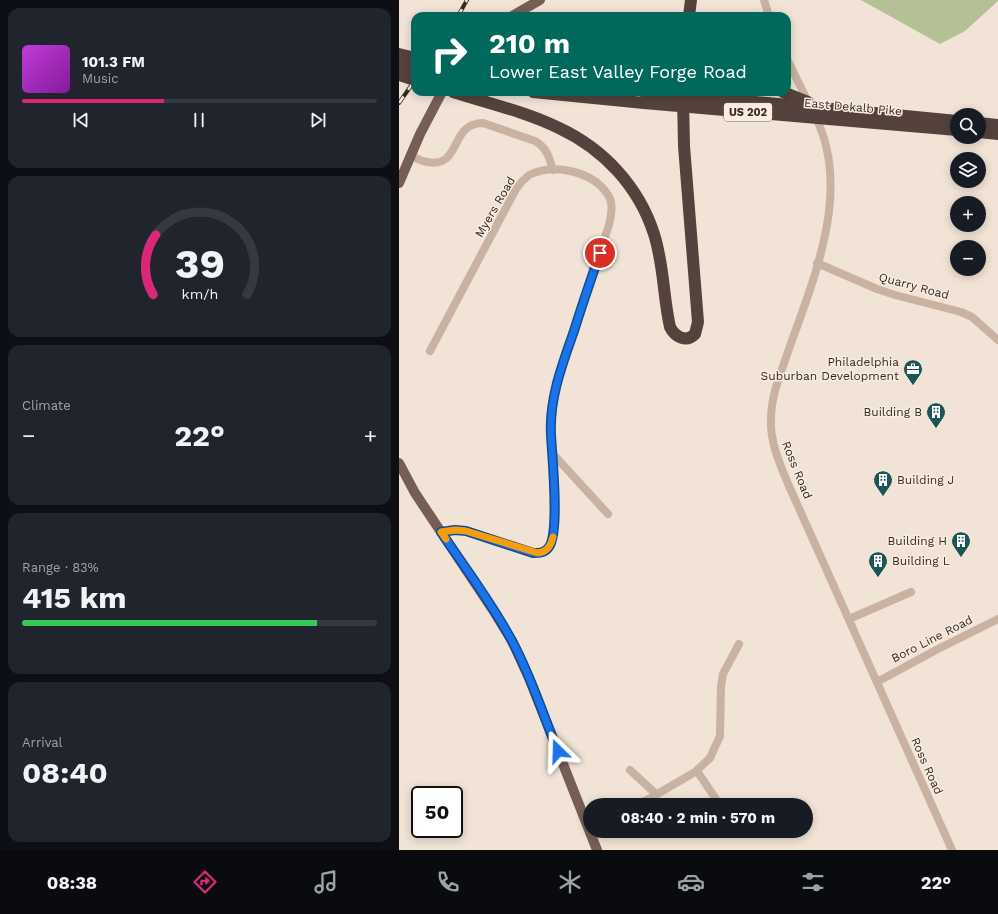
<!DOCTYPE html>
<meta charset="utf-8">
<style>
:root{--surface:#171b24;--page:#20242c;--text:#f1f3f6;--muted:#9ea1a6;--line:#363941;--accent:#db2777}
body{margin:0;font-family:"Work Sans",sans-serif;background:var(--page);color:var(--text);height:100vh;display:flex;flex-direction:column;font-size:15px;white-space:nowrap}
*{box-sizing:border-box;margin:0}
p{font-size:13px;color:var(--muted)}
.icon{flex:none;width:22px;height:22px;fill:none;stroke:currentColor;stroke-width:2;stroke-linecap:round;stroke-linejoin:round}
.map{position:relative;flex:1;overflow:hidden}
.sheet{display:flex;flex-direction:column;gap:8px;padding:8px;background:#0d0f14;width:399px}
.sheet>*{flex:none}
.banner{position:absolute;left:12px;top:12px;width:380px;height:84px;border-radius:12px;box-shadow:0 2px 10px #0003;background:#00695c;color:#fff;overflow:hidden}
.controls{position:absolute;left:551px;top:108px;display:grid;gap:8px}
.controls a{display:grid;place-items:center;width:36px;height:36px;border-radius:50%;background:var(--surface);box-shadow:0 2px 10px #0003;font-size:20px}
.speed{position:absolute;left:12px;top:786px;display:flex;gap:8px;font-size:20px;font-weight:700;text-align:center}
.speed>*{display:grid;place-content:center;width:52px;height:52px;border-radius:50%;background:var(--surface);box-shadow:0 2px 10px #0003;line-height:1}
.speed .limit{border:2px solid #111;border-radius:6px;background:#fff;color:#111}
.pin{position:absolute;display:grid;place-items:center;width:34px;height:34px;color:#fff;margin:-17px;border:2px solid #fff;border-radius:50%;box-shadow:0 1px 4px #0007}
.me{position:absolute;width:44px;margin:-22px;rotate:338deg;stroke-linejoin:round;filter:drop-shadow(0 0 3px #0008)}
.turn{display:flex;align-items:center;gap:14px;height:84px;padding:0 12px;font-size:18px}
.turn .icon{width:52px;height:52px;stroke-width:2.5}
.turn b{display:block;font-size:28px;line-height:34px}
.big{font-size:30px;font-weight:700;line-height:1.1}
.sheet .widget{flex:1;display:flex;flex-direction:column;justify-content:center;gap:6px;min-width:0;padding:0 14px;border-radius:12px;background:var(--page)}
.sheet .dial{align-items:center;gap:0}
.dial svg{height:104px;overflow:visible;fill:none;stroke:var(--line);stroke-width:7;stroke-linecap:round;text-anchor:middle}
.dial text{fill:var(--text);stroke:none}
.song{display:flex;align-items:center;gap:12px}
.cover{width:48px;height:48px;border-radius:6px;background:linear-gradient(135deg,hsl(290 70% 55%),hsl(290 70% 35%))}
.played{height:4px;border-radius:2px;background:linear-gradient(90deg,var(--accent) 40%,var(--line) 40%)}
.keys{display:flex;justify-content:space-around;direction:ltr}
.heat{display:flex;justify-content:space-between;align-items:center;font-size:22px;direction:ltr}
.charge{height:6px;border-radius:3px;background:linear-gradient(90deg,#34c759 83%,var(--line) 0)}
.trip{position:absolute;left:184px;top:798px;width:230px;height:40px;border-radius:20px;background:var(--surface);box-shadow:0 2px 10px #0003;font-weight:700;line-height:40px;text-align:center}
.tab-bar{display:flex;height:64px;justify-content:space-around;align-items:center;background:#090b0e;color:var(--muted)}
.tab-bar .icon{width:28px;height:28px}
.tab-bar .selected{color:var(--accent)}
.tab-bar b{font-size:18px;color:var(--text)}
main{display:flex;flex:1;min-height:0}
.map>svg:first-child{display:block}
.green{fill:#b5c096}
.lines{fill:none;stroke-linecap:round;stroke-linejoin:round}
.minor{stroke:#c9b2a2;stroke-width:8}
.major{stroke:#765e55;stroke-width:10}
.highway{stroke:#55423c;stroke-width:12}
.rail-casing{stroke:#342925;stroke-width:4}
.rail{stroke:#f9ede2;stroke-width:2.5;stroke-dasharray:8;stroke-linecap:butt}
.highway-bridge{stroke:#55423c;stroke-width:12}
.route-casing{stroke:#114b97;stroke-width:10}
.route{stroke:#1a73e8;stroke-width:7}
.slow{stroke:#f59e0b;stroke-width:7}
.labels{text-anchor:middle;stroke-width:3;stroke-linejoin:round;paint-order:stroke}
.shield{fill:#f9ede2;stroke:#6f645e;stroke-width:1}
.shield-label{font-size:11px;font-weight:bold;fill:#342925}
.street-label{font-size:12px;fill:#342925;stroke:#f9ede2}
.poi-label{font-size:12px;fill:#342925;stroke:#f9ede2;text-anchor:end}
</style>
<main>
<section class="sheet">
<div class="widget">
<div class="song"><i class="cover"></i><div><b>101.3 FM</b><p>Music</p></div></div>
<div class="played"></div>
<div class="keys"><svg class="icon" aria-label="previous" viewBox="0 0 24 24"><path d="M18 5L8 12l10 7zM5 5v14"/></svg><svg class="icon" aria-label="pause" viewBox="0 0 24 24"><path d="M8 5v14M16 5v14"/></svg><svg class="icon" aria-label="next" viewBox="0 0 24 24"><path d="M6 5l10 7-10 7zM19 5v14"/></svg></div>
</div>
<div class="widget dial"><svg viewBox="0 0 100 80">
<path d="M14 69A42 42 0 1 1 86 69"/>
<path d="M14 69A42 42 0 0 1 16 23" stroke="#db2777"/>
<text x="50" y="56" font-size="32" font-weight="700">39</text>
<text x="50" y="72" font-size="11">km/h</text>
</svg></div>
<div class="widget"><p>Climate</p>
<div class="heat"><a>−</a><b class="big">22°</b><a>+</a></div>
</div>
<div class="widget"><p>Range · 83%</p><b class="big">415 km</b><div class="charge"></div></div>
<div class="widget"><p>Arrival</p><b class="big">08:40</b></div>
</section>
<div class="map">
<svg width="599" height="850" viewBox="0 0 599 850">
<rect width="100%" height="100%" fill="#f1e3d6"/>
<!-- green -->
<polygon class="green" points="462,0 599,0 599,1 566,31 541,44"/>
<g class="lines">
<!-- minor -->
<g class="minor">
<polyline points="365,0 370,16"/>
<polyline points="388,59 410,104"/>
<path d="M416,116c37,72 0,160 -25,230 -8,24 -19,48 -19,73 -1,24 9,45 18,67l163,364"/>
<path d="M11,155c5,3 11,6 17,7 35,7 22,-39 56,-39l52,18c12,7 14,16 18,29"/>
<polyline points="418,263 478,289 496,295 562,312 573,317 599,340"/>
<path d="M31,351l86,-162c4,-6 8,-10 13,-14 25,-12 64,-4 79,20 6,9 3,20 1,30l-47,140 -9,37 -2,32 4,73 -2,31 -4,10 -3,3 -8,2 -72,-22 -11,-1 -14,2"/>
<polyline points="153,453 209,514"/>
<polyline points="450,619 512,592"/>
<polyline points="478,682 537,650 599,619"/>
<polyline points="231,770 257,794"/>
<polyline points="298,771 321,805"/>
<polyline points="236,805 248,800 296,772 311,758 321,736 322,687 324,674 340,644"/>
</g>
<!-- major -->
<g class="major">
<polyline points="113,16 141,0"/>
<polyline points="0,183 21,134 43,92"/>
<polyline points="0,463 16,493 94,610 113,641 130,678 198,850"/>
</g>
<!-- highway -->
<g class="highway">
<polyline points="290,16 292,0"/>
<polyline points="0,54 16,58"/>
<polyline points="0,66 16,69"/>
<polyline points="0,75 16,80"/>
<path d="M54,92c35,11 73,20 106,36 45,21 80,59 95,106 10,31 9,62 16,93 5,10 16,16 25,7l3,-12 -14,-176 -1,-49"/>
<polyline points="134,92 245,103"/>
<polyline points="384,92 409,102"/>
<polyline points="445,110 558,121"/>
<polyline points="453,121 558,130"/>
<polyline points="580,123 599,125"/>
<polyline points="580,132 599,134"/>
</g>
<!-- rail casing -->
<g class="rail-casing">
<g id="rail">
<polyline points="59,16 68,0"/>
<polyline points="0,103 16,80"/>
</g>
</g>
<!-- rail -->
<use href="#rail" class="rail"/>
<!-- highway-bridge -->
<g class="highway-bridge">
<polyline points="245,92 445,110"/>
<polyline points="245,103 453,121"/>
</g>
</g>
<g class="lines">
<!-- route casing -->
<g class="route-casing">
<path id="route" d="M159,751c-15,-36 -27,-75 -46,-110 -20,-38 -47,-73 -71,-109l14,-2 11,1 67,22c6,0 12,0 16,-6 11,-15 3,-91 2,-112 -2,-36 11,-70 23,-104 8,-26 17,-52 26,-78"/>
</g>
<!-- route -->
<use href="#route" class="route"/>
<!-- slow -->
<path class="slow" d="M47,539l-5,-7 14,-2 11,1 72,22c9,-1 13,-7 15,-16"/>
</g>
<!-- icons -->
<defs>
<g id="office-pin" transform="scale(1)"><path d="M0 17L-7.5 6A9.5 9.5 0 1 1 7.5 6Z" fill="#1a5656" stroke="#f9ede2"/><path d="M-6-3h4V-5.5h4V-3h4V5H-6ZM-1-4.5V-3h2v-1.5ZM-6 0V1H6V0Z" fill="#fff"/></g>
<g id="building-pin" transform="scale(1)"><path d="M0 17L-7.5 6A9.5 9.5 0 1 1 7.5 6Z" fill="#1a5656" stroke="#f9ede2"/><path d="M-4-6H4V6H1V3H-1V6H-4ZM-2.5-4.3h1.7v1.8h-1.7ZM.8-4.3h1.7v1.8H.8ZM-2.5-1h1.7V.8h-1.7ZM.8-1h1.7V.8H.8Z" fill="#fff"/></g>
</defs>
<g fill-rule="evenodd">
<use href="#office-pin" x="514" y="369"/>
<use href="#building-pin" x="537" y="412"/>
<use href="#building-pin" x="484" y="480"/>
<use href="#building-pin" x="562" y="541"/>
<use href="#building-pin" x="479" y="561"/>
</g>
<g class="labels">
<!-- shield labels -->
<rect class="shield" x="325" y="103" width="48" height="18" rx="3"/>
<g class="shield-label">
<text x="349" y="116">US 202</text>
</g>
<!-- street labels -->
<g class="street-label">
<text transform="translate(454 107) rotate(5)" y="4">East Dekalb Pike</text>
<text transform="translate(96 207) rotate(-60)" y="4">Myers Road</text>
<text transform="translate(515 286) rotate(15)" y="4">Quarry Road</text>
<text transform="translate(398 470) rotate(68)" y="4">Ross Road</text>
<text transform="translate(533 639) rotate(-27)" y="4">Boro Line Road</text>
<text transform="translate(528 766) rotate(66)" y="4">Ross Road</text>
</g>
<!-- poi labels -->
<g class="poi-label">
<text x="500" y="366">Philadelphia<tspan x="500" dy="14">Suburban Development</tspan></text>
<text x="523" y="416">Building B</text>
<text x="498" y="484" text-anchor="start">Building J</text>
<text x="548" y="545">Building H</text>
<text x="493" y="565" text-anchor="start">Building L</text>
</g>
</g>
</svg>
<div class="controls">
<a><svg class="icon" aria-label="search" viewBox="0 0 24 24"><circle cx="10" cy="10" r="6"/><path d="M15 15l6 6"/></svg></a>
<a><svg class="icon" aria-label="layers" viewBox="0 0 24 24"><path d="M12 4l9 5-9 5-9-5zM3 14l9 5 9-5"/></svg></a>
<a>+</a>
<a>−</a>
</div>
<div class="speed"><div class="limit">50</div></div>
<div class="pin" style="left:201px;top:253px;background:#d93025"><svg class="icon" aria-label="arrive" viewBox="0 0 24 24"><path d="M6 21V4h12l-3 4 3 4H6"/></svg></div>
<svg class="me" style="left:159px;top:751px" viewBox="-20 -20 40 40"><path d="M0-17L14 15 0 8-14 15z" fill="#1a73e8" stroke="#fff" stroke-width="4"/></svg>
<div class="trip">08:40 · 2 min · 570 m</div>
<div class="banner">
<div class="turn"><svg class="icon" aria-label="right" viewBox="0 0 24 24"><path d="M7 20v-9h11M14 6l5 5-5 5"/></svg><div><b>210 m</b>Lower East Valley Forge Road</div></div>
</div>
</div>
</main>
<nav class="tab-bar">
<b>08:38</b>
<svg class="icon selected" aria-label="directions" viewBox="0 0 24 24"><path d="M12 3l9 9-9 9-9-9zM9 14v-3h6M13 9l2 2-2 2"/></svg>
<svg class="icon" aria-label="music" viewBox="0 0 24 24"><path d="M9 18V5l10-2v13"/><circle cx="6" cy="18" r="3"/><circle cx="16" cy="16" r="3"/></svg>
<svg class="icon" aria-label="phone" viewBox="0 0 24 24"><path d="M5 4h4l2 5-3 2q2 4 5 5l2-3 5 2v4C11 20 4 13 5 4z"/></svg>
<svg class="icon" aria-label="climate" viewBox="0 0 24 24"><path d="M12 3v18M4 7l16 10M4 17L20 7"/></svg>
<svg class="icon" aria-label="car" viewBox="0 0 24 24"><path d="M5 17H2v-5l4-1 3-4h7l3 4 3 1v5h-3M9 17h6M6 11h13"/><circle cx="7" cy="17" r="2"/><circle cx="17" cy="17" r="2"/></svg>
<svg class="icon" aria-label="filters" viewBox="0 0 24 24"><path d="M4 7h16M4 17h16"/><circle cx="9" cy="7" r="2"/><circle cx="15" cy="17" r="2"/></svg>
<b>22°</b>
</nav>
